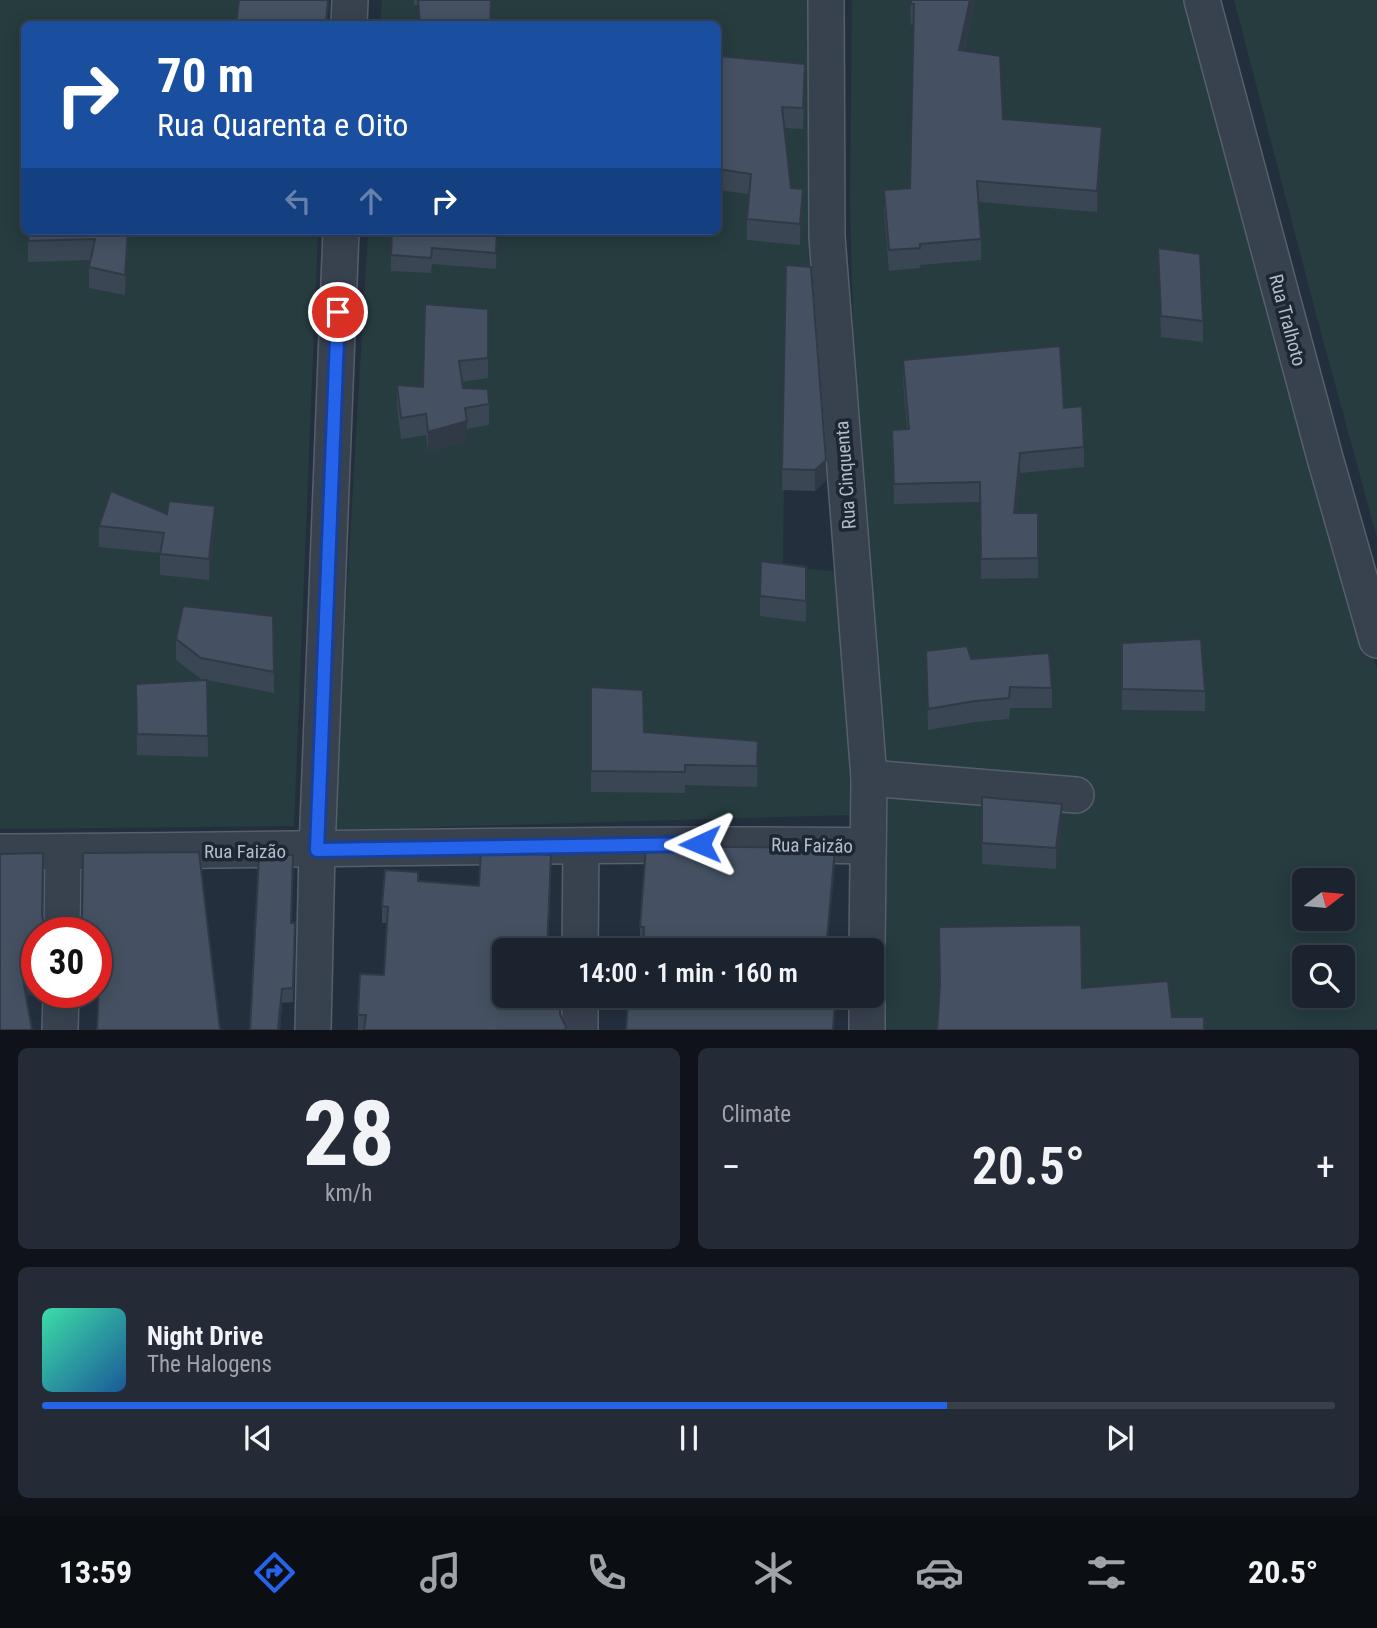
<!DOCTYPE html>
<meta charset="utf-8">
<style>
:root{--surface:#1b232e;--page:#242b36;--text:#f1f3f6;--muted:#a0a4aa;--line:#39404a;--accent:#2563eb}
body{margin:0;font-family:"Roboto Condensed",sans-serif;background:var(--page);color:var(--text);height:100vh;display:flex;flex-direction:column;font-size:26px;white-space:nowrap}
*{box-sizing:border-box;margin:0}
p{font-size:23px;color:var(--muted)}
.icon{flex:none;width:38px;height:38px;fill:none;stroke:currentColor;stroke-width:2;stroke-linecap:round;stroke-linejoin:round}
.map{position:relative;height:1030px;overflow:hidden}
.panel{display:flex;flex-direction:column;gap:18px;padding:18px;background:#0f1319;flex:1}
.panel>*{flex:none}
.guide{position:absolute;left:21px;top:21px;width:700px;height:214px;border-radius:10px;box-shadow:0 4px 18px #0003,0 0 0 2px var(--line);background:#1a4fa0;color:#fff;overflow:hidden}
.needle{width:46px;rotate:74deg}
.tools{position:absolute;left:1292px;top:868px;display:grid;gap:14px}
.tools a{display:grid;place-items:center;width:63px;height:63px;border-radius:10px;background:var(--surface);box-shadow:0 4px 18px #0003,0 0 0 2px var(--line);font-size:35px}
.speed{position:absolute;left:21px;top:917px;display:flex;gap:14px;font-size:35px;font-weight:700;text-align:center}
.speed>*{display:grid;place-content:center;width:91px;height:91px;border-radius:50%;background:var(--surface);box-shadow:0 4px 18px #0003,0 0 0 2px var(--line);line-height:1}
.speed .limit{border:10px solid #d22;background:#fff;color:#111}
.pin{position:absolute;display:grid;place-items:center;width:60px;height:60px;color:#fff;margin:-30px;border:4px solid #fff;border-radius:50%;box-shadow:0 2px 7px #0007}
.me{position:absolute;width:77px;margin:-38px;rotate:269deg;stroke-linejoin:round;filter:drop-shadow(0 0 5px #0008)}
.turn{display:flex;align-items:center;gap:24px;height:147px;padding:0 21px;font-size:32px}
.turn .icon{width:91px;height:91px;stroke-width:2.5}
.turn b{display:block;font-size:49px;line-height:60px}
.lanes{display:flex;align-items:center;height:66px;padding:0 21px;background:#0003;justify-content:center;gap:35px;direction:ltr}
.lanes .off{opacity:.35}
.big{font-size:52px;font-weight:600;line-height:1.1}
.panel .card{flex:1;display:flex;flex-direction:column;justify-content:center;gap:10px;min-width:0;padding:0 24px;border-radius:10px;background:var(--page)}
.panel .dial{align-items:center;gap:0}
.dial b{font-size:91px;line-height:1}
.song{display:flex;align-items:center;gap:21px}
.cover{width:84px;height:84px;border-radius:10px;background:linear-gradient(135deg,hsl(160 70% 55%),hsl(210 70% 35%))}
.played{height:7px;border-radius:4px;background:linear-gradient(90deg,var(--accent) 70%,var(--line) 70%)}
.keys{display:flex;justify-content:space-around;direction:ltr}
.heat{display:flex;justify-content:space-between;align-items:center;font-size:38px;direction:ltr}
.panel .tiles{flex:1;display:grid;gap:18px;grid-template-columns:1fr 1fr}
.card:last-child{grid-column:span 2}
.trip{position:absolute;left:492px;top:938px;width:392px;height:70px;border-radius:10px;background:var(--surface);box-shadow:0 4px 18px #0003,0 0 0 2px var(--line);font-weight:600;line-height:70px;text-align:center}
.menu{display:flex;height:112px;justify-content:space-around;align-items:center;background:#0b0e12;color:var(--muted)}
.menu .icon{width:49px;height:49px}
.menu .current{color:var(--accent)}
.menu b{font-size:32px;color:var(--text)}
.map>svg:first-child{display:block}
.green{fill:#263c3f;fill-rule:evenodd}
.lines{fill:none;stroke-linecap:round;stroke-linejoin:round}
.minor-casing{stroke:#565f6c;stroke-width:38}
.minor{stroke:#38414e;stroke-width:35}
.wall{fill:#3b4654}
.shaded-wall{fill:#303945}
.building{fill:#455162;stroke:#303945;stroke-width:2}
.route-casing{stroke:#184099;stroke-width:18}
.route{stroke:#2563eb;stroke-width:12}
.labels{text-anchor:middle;stroke-width:7;stroke-linejoin:round;paint-order:stroke}
.street-label{font-size:19px;fill:#b4bcc9;stroke:#1d2633}
</style>
<div class="map">
<svg width="1377" height="1030" viewBox="0 0 1377 1030">
<rect width="100%" height="100%" fill="#242f3e"/>
<!-- green -->
<g class="green">
<polygon points="0,0 327,0 326,24 24,24 24,231 318,231 294,826 0,829"/>
<polygon points="382,0 816,0 827,288 786,287 783,567 848,572 850,815 333,830 368,231 718,231 718,24 380,24"/>
<path d="M852,0h338l12,50 175,619v360h-507l2,-79h-4l-18,-749zM1304,880h38v39h-38zM1304,957h38v39h-38z"/>
<polygon points="1234,0 1377,0 1377,538 1317,318"/>
</g>
<g class="lines">
<!-- minor casing -->
<g class="minor-casing">
<g id="minor">
<polyline points="826,0 827,237 869,778 867,950"/>
<polyline points="1202,0 1325,458 1377,640"/>
<polyline points="349,24 350,0"/>
<polyline points="869,778 1076,795"/>
<path d="M0,852c289,-1 579,-10 868,-6"/>
<polyline points="62,933 63,852"/>
<polyline points="580,950 581,846"/>
<polyline points="60,1030 61,992"/>
<polyline points="313,1030 317,850 341,231"/>
<polyline points="580,1030 580,996"/>
<polyline points="867,1030 867,996"/>
</g>
</g>
<!-- minor -->
<use href="#minor" class="minor"/>
</g>
<!-- wall -->
<g class="wall">
<polygon points="414,0 491,0 491,24 419,24 418,5 414,5"/>
<polygon points="910,0 975,0 964,51 1003,119 1102,148 1097,212 978,202 981,239 981,260 920,265 920,268 889,271 884,211 884,190 910,188 914,25 911,25"/>
<polygon points="718,56 805,85 803,129 784,128 791,188 803,210 800,245 747,240 747,219 749,194 718,190"/>
<polygon points="30,231 129,231 125,295 89,288 89,267 91,260 28,262 28,241"/>
<polygon points="498,231 496,269 432,264 431,273 391,271 391,255"/>
<polygon points="1158,248 1203,321 1203,342 1161,337"/>
<polygon points="786,265 826,480 815,491 782,490"/>
<polygon points="488,309 488,378 462,382 463,388 489,404 489,425 467,429 467,441 428,452 426,435 401,439 397,406 397,385 423,387"/>
<polygon points="903,360 1064,408 1084,447 1084,467 1020,473 1016,513 1038,513 1038,578 981,579 980,502 894,504 892,430 907,429 903,380"/>
<polygon points="167,514 215,526 209,580 160,575 160,553 99,547 99,526"/>
<polygon points="806,567 806,622 760,616 760,596"/>
<polygon points="176,639 274,672 274,693 207,680 208,757 137,755 136,684 206,680 201,679 176,660"/>
<polygon points="1122,643 1205,691 1205,711 1122,710"/>
<polygon points="926,651 1052,688 1052,708 1010,708 1009,719 975,722 928,730"/>
<polygon points="591,687 644,732 758,762 757,787 685,785 685,793 591,792"/>
<polygon points="982,797 1062,825 1056,869 982,864"/>
<polygon points="835,867 643,946 640,946 640,927"/>
<polygon points="551,871 548,950 504,950 560,1014 566,1030 358,1030 358,1015 384,975 387,923 382,923 382,906 418,881 479,886"/>
<polygon points="291,923 295,923 293,1002 282,1003 280,1030 250,1030"/>
</g>
<!-- shaded-wall -->
<g class="shaded-wall">
<polygon points="328,0 329,0 329,9 327,24 326,24"/>
<polygon points="970,0 975,0 959,71 959,50"/>
<polygon points="1102,127 1102,148 1097,212 1097,191"/>
<polygon points="803,189 803,210 800,245 800,224"/>
<polygon points="128,231 129,231 125,295 125,275"/>
<polygon points="497,231 498,231 496,269 496,253"/>
<polygon points="467,421 467,441 428,452 428,432"/>
<polygon points="1020,453 1020,473 1014,533 1014,513"/>
<polygon points="826,460 826,480 815,491 815,470"/>
<polygon points="215,506 215,526 209,580 209,559"/>
<polygon points="758,741 758,762 757,787 757,766"/>
<polygon points="1062,804 1062,825 1056,869 1056,848"/>
<polygon points="835,848 835,867 827,950 826,950"/>
<polygon points="100,962 100,980 96,981 96,963"/>
<polygon points="37,976 37,992 41,992 41,993 23,997 23,979"/>
<polygon points="282,989 282,1003 280,1030 278,1030"/>
</g>
<!-- building -->
<g class="building">
<polygon points="239,0 328,0 326,24 236,24"/>
<polygon points="418,0 491,0 490,24 420,24"/>
<polygon points="911,0 970,0 959,50 1000,56 1003,119 1102,127 1097,191 977,181 981,239 920,244 920,248 889,250 884,190 910,188 914,4 911,4"/>
<polygon points="718,56 805,64 803,108 782,107 791,188 803,189 800,224 747,219 751,174 718,169"/>
<polygon points="30,231 128,231 125,275 89,267 95,239 28,241"/>
<polygon points="392,231 497,231 496,253 432,248 431,258 391,255"/>
<polygon points="1158,248 1200,254 1203,321 1161,316"/>
<polygon points="786,265 811,267 826,460 815,470 782,469"/>
<polygon points="425,304 488,309 488,358 459,361 463,388 488,389 489,404 465,408 467,421 428,432 426,414 401,418 397,385 423,387"/>
<polygon points="1060,346 1064,408 1082,406 1084,447 1020,453 1014,513 1038,513 1038,558 981,559 980,482 894,484 892,430 909,429 903,360"/>
<polygon points="111,491 167,514 169,501 215,506 209,559 160,554 164,533 99,526"/>
<polygon points="761,561 806,567 806,601 760,596"/>
<polygon points="183,606 273,616 274,672 201,658 176,639"/>
<polygon points="1201,639 1205,691 1122,689 1122,643"/>
<polygon points="967,646 971,659 1049,653 1052,688 1010,687 1009,698 975,701 928,709 926,651"/>
<polygon points="207,680 208,736 137,734 136,684"/>
<polygon points="591,687 643,690 644,732 758,741 757,766 685,765 685,772 591,771"/>
<polygon points="982,797 1062,804 1056,848 982,843"/>
<polygon points="646,846 835,848 826,950 643,950 644,927 640,927"/>
<polygon points="481,850 551,855 547,950 504,950 504,996 560,996 560,1014 566,1027 565,1030 364,1030 366,1015 358,1015 360,974 384,975 388,907 382,906 385,870 418,872 418,881 479,886"/>
<polygon points="199,852 220,1030 97,1030 100,962 96,963 96,933 69,933 72,932 80,924 82,915 83,853"/>
<polygon points="43,853 42,915 44,924 51,931 56,933 37,933 37,976 23,979 32,1030 0,1030 0,854"/>
<polygon points="259,855 293,855 291,923 295,923 293,988 282,989 278,1030 250,1030"/>
<polygon points="1081,925 1082,988 1168,981 1172,1017 1204,1017 1204,1030 937,1030 940,984 939,927"/>
<polygon points="640,996 830,996 830,999 835,999 833,1030 626,1030 628,1001 639,1002"/>
</g>
<g class="lines">
<!-- route casing -->
<g class="route-casing">
<polyline id="route" points="338,312 317,850 700,844"/>
</g>
<!-- route -->
<use href="#route" class="route"/>
</g>
<g class="labels">
<!-- street labels -->
<g class="street-label">
<text transform="translate(1288 320) rotate(75)" y="7">Rua Tralhoto</text>
<text transform="translate(845 475) rotate(-94)" y="7">Rua Cinquenta</text>
<text transform="translate(812 845) rotate(1)" y="7">Rua Faizão</text>
<text x="245" y="858">Rua Faizão</text>
</g>
</g>
</svg>
<div class="tools">
<a><svg class="needle" viewBox="-14 -14 28 28"><path d="M0-13l5 13h-10z" fill="#e53935"/><path d="M0 13l5-13h-10z" fill="#a0a4aa"/></svg></a>
<a><svg class="icon" aria-label="search" viewBox="0 0 24 24"><circle cx="10" cy="10" r="6"/><path d="M15 15l6 6"/></svg></a>
</div>
<div class="speed"><div class="limit">30</div></div>
<div class="pin" style="left:338px;top:312px;background:#d93025"><svg class="icon" aria-label="arrive" viewBox="0 0 24 24"><path d="M6 21V4h12l-3 4 3 4H6"/></svg></div>
<svg class="me" style="left:700px;top:844px" viewBox="-20 -20 40 40"><path d="M0-17L14 15 0 8-14 15z" fill="#2563eb" stroke="#fff" stroke-width="4"/></svg>
<div class="trip">14:00 · 1 min · 160 m</div>
<div class="guide">
<div class="turn"><svg class="icon" aria-label="right" viewBox="0 0 24 24"><path d="M7 20v-9h11M14 6l5 5-5 5"/></svg><div><b>70 m</b>Rua Quarenta e Oito</div></div>
<div class="lanes"><svg class="icon off" aria-label="left" viewBox="0 0 24 24"><path d="M17 20v-9H6M10 6l-5 5 5 5"/></svg><svg class="icon off" aria-label="ahead" viewBox="0 0 24 24"><path d="M12 20V5M6 11l6-6 6 6"/></svg><svg class="icon" aria-label="right" viewBox="0 0 24 24"><path d="M7 20v-9h11M14 6l5 5-5 5"/></svg></div>
</div>
</div>
<section class="panel">
<div class="tiles">
<div class="card dial"><b>28</b><p>km/h</p></div>
<div class="card"><p>Climate</p>
<div class="heat"><a>−</a><b class="big">20.5°</b><a>+</a></div>
</div>
<div class="card">
<div class="song"><i class="cover"></i><div><b>Night Drive</b><p>The Halogens</p></div></div>
<div class="played"></div>
<div class="keys"><svg class="icon" aria-label="previous" viewBox="0 0 24 24"><path d="M18 5L8 12l10 7zM5 5v14"/></svg><svg class="icon" aria-label="pause" viewBox="0 0 24 24"><path d="M8 5v14M16 5v14"/></svg><svg class="icon" aria-label="next" viewBox="0 0 24 24"><path d="M6 5l10 7-10 7zM19 5v14"/></svg></div>
</div>
</div>
</section>
<nav class="menu">
<b>13:59</b>
<svg class="icon current" aria-label="directions" viewBox="0 0 24 24"><path d="M12 3l9 9-9 9-9-9zM9 14v-3h6M13 9l2 2-2 2"/></svg>
<svg class="icon" aria-label="music" viewBox="0 0 24 24"><path d="M9 18V5l10-2v13"/><circle cx="6" cy="18" r="3"/><circle cx="16" cy="16" r="3"/></svg>
<svg class="icon" aria-label="phone" viewBox="0 0 24 24"><path d="M5 4h4l2 5-3 2q2 4 5 5l2-3 5 2v4C11 20 4 13 5 4z"/></svg>
<svg class="icon" aria-label="climate" viewBox="0 0 24 24"><path d="M12 3v18M4 7l16 10M4 17L20 7"/></svg>
<svg class="icon" aria-label="car" viewBox="0 0 24 24"><path d="M5 17H2v-5l4-1 3-4h7l3 4 3 1v5h-3M9 17h6M6 11h13"/><circle cx="7" cy="17" r="2"/><circle cx="17" cy="17" r="2"/></svg>
<svg class="icon" aria-label="filters" viewBox="0 0 24 24"><path d="M4 7h16M4 17h16"/><circle cx="9" cy="7" r="2"/><circle cx="15" cy="17" r="2"/></svg>
<b>20.5°</b>
</nav>
